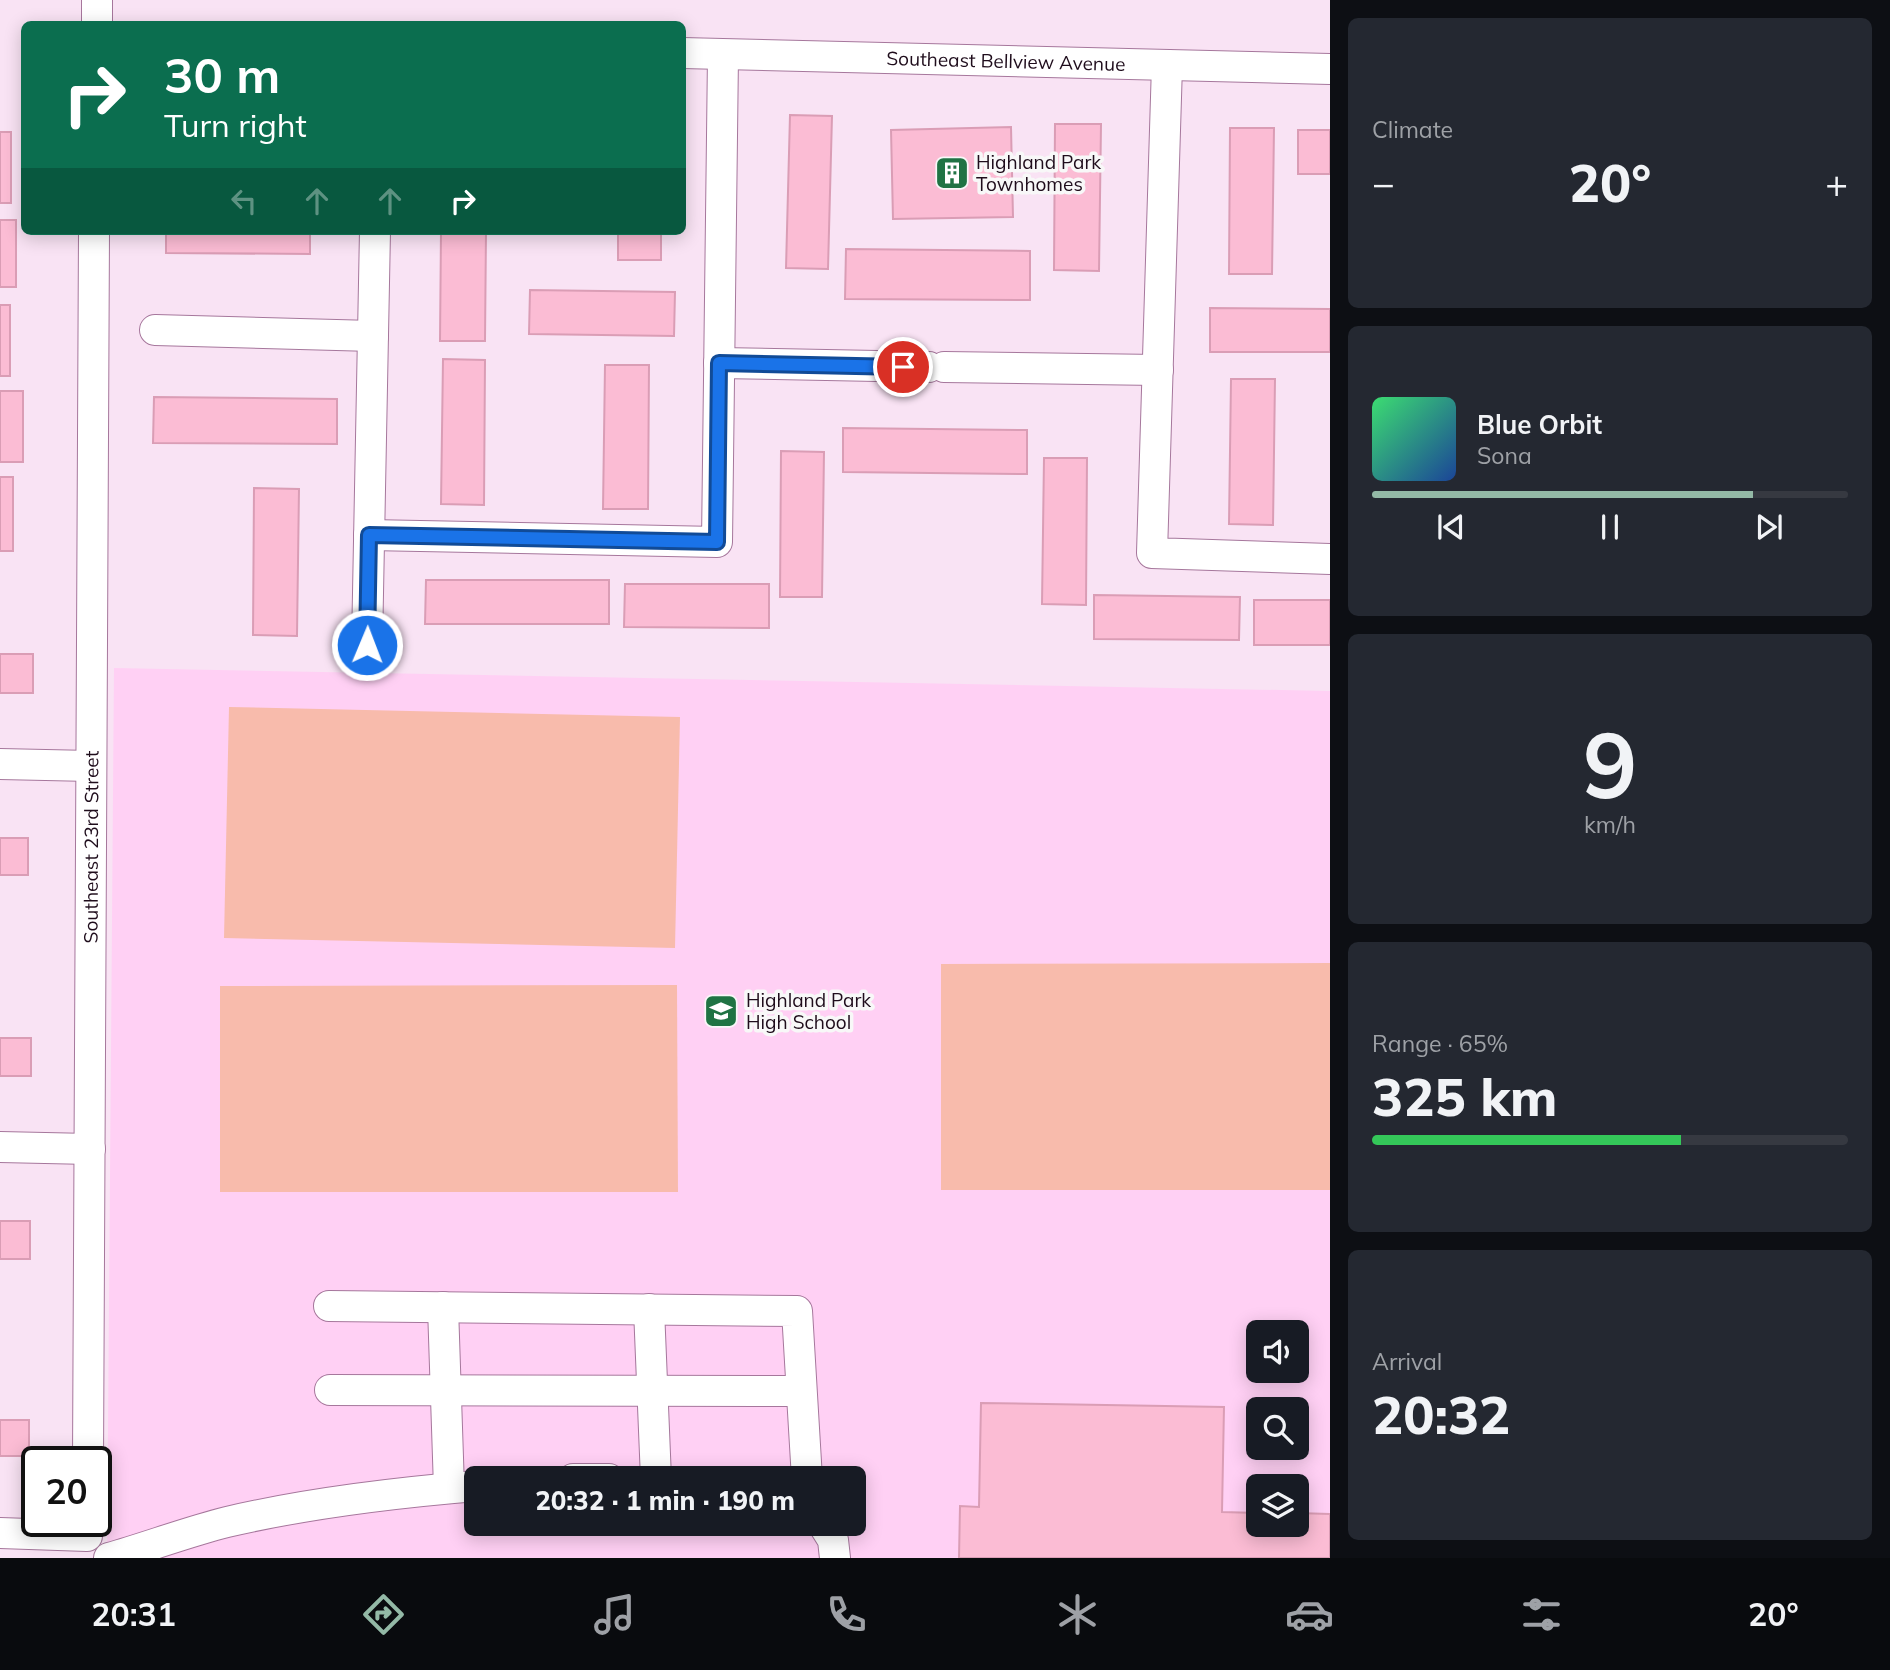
<!DOCTYPE html>
<meta charset="utf-8">
<style>
:root{--surface:#171b24;--page:#242831;--text:#f1f3f6;--muted:#9ea1a6;--line:#363941;--accent:#93b9a6}
body{margin:0;font-family:Mulish,sans-serif;background:var(--page);color:var(--text);height:100vh;display:flex;flex-direction:column;font-size:26px;white-space:nowrap}
*{box-sizing:border-box;margin:0}
p{font-size:23px;color:var(--muted)}
.icon{flex:none;width:38px;height:38px;fill:none;stroke:currentColor;stroke-width:2;stroke-linecap:round;stroke-linejoin:round}
.map{position:relative;flex:1;overflow:hidden}
.drawer{display:flex;flex-direction:column;gap:18px;padding:18px;background:#0d0f14;width:560px}
.drawer>*{flex:none}
.top-card{position:absolute;left:21px;top:21px;width:665px;height:214px;border-radius:10px;box-shadow:0 4px 18px #0003;background:#0b6e4f;color:#fff;overflow:hidden}
.buttons{position:absolute;left:1246px;top:1320px;display:grid;gap:14px}
.buttons a{display:grid;place-items:center;width:63px;height:63px;border-radius:10px;background:var(--surface);box-shadow:0 4px 18px #0003;font-size:35px}
.speed{position:absolute;left:21px;top:1446px;display:flex;gap:14px;font-size:35px;font-weight:700;text-align:center}
.speed>*{display:grid;place-content:center;width:91px;height:91px;border-radius:50%;background:var(--surface);box-shadow:0 4px 18px #0003;line-height:1}
.speed .limit{border:4px solid #111;border-radius:10px;background:#fff;color:#111}
.pin{position:absolute;display:grid;place-items:center;width:60px;height:60px;color:#fff;margin:-30px;border:4px solid #fff;border-radius:50%;box-shadow:0 2px 7px #0007}
.me{position:absolute;width:77px;margin:-38px;rotate:1deg;stroke-linejoin:round;filter:drop-shadow(0 0 5px #0008)}
.turn{display:flex;align-items:center;gap:24px;height:147px;padding:0 28px;font-size:32px}
.turn .icon{width:91px;height:91px;stroke-width:2.5}
.turn b{display:block;font-size:49px;line-height:60px}
.lanes{display:flex;align-items:center;height:66px;padding:0 28px;background:#0003;justify-content:center;gap:35px;direction:ltr}
.lanes .off{opacity:.35}
.big{font-size:52px;font-weight:800;line-height:1.1}
.drawer .widget{flex:1;display:flex;flex-direction:column;justify-content:center;gap:10px;min-width:0;padding:0 24px;border-radius:10px;background:var(--page)}
.drawer .dial{align-items:center;gap:0}
.dial b{font-size:91px;line-height:1}
.song{display:flex;align-items:center;gap:21px}
.cover{width:84px;height:84px;border-radius:10px;background:linear-gradient(135deg,hsl(140 70% 55%),hsl(220 70% 35%))}
.played{height:7px;border-radius:4px;background:linear-gradient(90deg,var(--accent) 80%,var(--line) 80%)}
.keys{display:flex;justify-content:space-around;direction:ltr}
.heat{display:flex;justify-content:space-between;align-items:center;font-size:38px;direction:ltr}
.charge{height:10px;border-radius:5px;background:linear-gradient(90deg,#34c759 65%,var(--line) 0)}
.trip{position:absolute;left:464px;top:1466px;width:402px;height:70px;border-radius:10px;background:var(--surface);box-shadow:0 4px 18px #0003;font-weight:800;line-height:70px;text-align:center}
.tabs{display:flex;height:112px;justify-content:space-around;align-items:center;background:#090b0e;color:var(--muted)}
.tabs .icon{width:49px;height:49px}
.tabs .current{color:var(--accent)}
.tabs b{font-size:32px;color:var(--text)}
main{display:flex;flex:1;min-height:0}
.map>svg:first-child{display:block}
.built{fill:#ffd0f4;fill-rule:evenodd}
.pitch{fill:#f8bbac}
.building{fill:#fbbcd4;stroke:#da9db5;stroke-width:2}
.lines{fill:none;stroke-linecap:round;stroke-linejoin:round}
.minor-casing{stroke:#a6779c;stroke-width:32}
.minor{stroke:#fff;stroke-width:30}
.route-casing{stroke:#114b97;stroke-width:18}
.route{stroke:#1a73e8;stroke-width:12}
.labels{text-anchor:middle;stroke-width:7;stroke-linejoin:round;paint-order:stroke}
.street-label{font-size:19px;fill:#1f0d1c;stroke:#f8f8f8}
.poi-label{font-size:19px;fill:#1f0d1c;stroke:#f8f8f8;text-anchor:start}
</style>
<main>
<div class="map">
<svg width="1330" height="1558" viewBox="0 0 1330 1558">
<rect width="100%" height="100%" fill="#f9e3f4"/>
<!-- built -->
<path class="built" d="M114,668l1216,23v867h-1223zM1258,1332h39v38h-39zM1258,1409h39v38h-39zM476,1479h378v45h-378zM1258,1486h39v38h-39z"/>
<!-- pitch -->
<g class="pitch">
<polygon points="229,707 680,717 675,948 224,938"/>
<polygon points="1330,963 1330,1190 941,1190 941,964"/>
<polygon points="677,985 678,1192 220,1192 220,986"/>
</g>
<!-- building -->
<g class="building">
<polygon points="790,115 832,116 828,269 786,268"/>
<polygon points="1055,124 1101,124 1099,271 1054,270"/>
<polygon points="1011,127 1013,217 893,219 891,130"/>
<polygon points="1230,128 1274,128 1272,274 1229,274"/>
<rect x="1298" y="130" width="32" height="44"/>
<rect x="0" y="132" width="11" height="71"/>
<rect x="0" y="220" width="16" height="67"/>
<polygon points="166,231 310,231 310,254 166,253"/>
<polygon points="441,231 486,231 485,341 440,341"/>
<rect x="618" y="231" width="43" height="29"/>
<polygon points="846,249 1030,251 1030,300 845,299"/>
<polygon points="530,290 675,292 674,336 529,334"/>
<rect x="0" y="305" width="10" height="71"/>
<polygon points="1210,308 1330,309 1330,352 1210,352"/>
<polygon points="443,359 485,360 484,505 441,504"/>
<polygon points="605,365 649,365 648,509 603,509"/>
<polygon points="1231,379 1275,379 1273,525 1229,524"/>
<rect x="0" y="391" width="23" height="71"/>
<polygon points="154,397 337,399 337,444 153,443"/>
<polygon points="843,428 1027,430 1027,474 843,472"/>
<polygon points="781,451 824,452 822,597 780,597"/>
<polygon points="1044,458 1087,458 1086,605 1042,604"/>
<rect x="0" y="477" width="13" height="74"/>
<polygon points="254,488 299,489 297,636 253,635"/>
<polygon points="426,580 609,580 609,624 425,624"/>
<polygon points="625,584 769,584 769,628 624,627"/>
<polygon points="1094,595 1240,597 1239,640 1094,639"/>
<rect x="1254" y="600" width="76" height="45"/>
<rect x="0" y="654" width="33" height="39"/>
<rect x="0" y="838" width="28" height="37"/>
<rect x="0" y="1038" width="31" height="38"/>
<rect x="0" y="1221" width="30" height="38"/>
<polygon points="981,1403 1224,1407 1222,1512 1258,1513 1258,1524 1297,1524 1297,1513 1330,1514 1330,1558 959,1558 960,1506 979,1507"/>
<rect x="0" y="1420" width="29" height="36"/>
</g>
<g class="lines">
<!-- minor casing -->
<g class="minor-casing">
<g id="minor">
<polyline points="97,24 97,0"/>
<path id="s1" d="M682,53l648,16"/>
<polyline points="1167,65 1152,553 1330,559"/>
<polyline points="155,330 373,336"/>
<polyline points="719,363 929,367"/>
<polyline points="944,367 1158,370"/>
<polyline points="369,535 717,542 723,55"/>
<polyline points="367,645 375,231"/>
<polyline points="0,764 91,766"/>
<polyline points="0,1147 90,1149"/>
<polyline points="329,1306 797,1311 807,1479"/>
<polyline points="443,1307 449,1488"/>
<polyline points="649,1309 656,1479"/>
<polyline points="330,1390 801,1391"/>
<path id="s2" d="M88,1461l6,-1230"/>
<polyline points="573,1479 609,1479"/>
<polyline points="823,1524 833,1540 835,1558"/>
<polyline points="0,1533 87,1536"/>
<path d="M109,1558c39,-11 78,-26 118,-36 81,-19 165,-29 249,-36"/>
</g>
</g>
<!-- minor -->
<use href="#minor" class="minor"/>
</g>
<g class="lines">
<!-- route casing -->
<g class="route-casing">
<polyline id="route" points="367,645 369,535 717,542 719,363 903,367"/>
</g>
<!-- route -->
<use href="#route" class="route"/>
</g>
<!-- icons -->
<defs>
<g id="building-square" transform="scale(1.75)"><rect x="-9" y="-9" width="18" height="18" rx="4" fill="#207344" stroke="#f8f8f8"/><path d="M-4-6H4V6H1V3H-1V6H-4ZM-2.5-4.3h1.7v1.8h-1.7ZM.8-4.3h1.7v1.8H.8ZM-2.5-1h1.7V.8h-1.7ZM.8-1h1.7V.8H.8Z" fill="#fff"/></g>
<g id="school-square" transform="scale(1.75)"><rect x="-9" y="-9" width="18" height="18" rx="4" fill="#207344" stroke="#f8f8f8"/><path d="M0-5L7-2L0 1L-7-2ZM-4 1L0 2.5L4 1V4Q0 6-4 4Z" fill="#fff"/></g>
</defs>
<g fill-rule="evenodd">
<use href="#building-square" x="952" y="173"/>
<use href="#school-square" x="721" y="1011"/>
</g>
<g class="labels">
<!-- street labels -->
<g class="street-label">
<text dy="7" stroke="none"><textPath href="#s1" startOffset="324">Southeast Bellview Avenue</textPath></text>
<text dy="7" stroke="none"><textPath href="#s2" startOffset="614">Southeast 23rd Street</textPath></text>
</g>
<!-- poi labels -->
<g class="poi-label">
<text x="976" y="169">Highland Park<tspan x="976" dy="22">Townhomes</tspan></text>
<text x="746" y="1007">Highland Park<tspan x="746" dy="22">High School</tspan></text>
</g>
</g>
</svg>
<div class="buttons">
<a><svg class="icon" aria-label="sound" viewBox="0 0 24 24"><path d="M4 9h4l5-4v14l-5-4H4zM17 9q2 3 0 6"/></svg></a>
<a><svg class="icon" aria-label="search" viewBox="0 0 24 24"><circle cx="10" cy="10" r="6"/><path d="M15 15l6 6"/></svg></a>
<a><svg class="icon" aria-label="layers" viewBox="0 0 24 24"><path d="M12 4l9 5-9 5-9-5zM3 14l9 5 9-5"/></svg></a>
</div>
<div class="speed"><div class="limit">20</div></div>
<div class="pin" style="left:903px;top:367px;background:#d93025"><svg class="icon" aria-label="arrive" viewBox="0 0 24 24"><path d="M6 21V4h12l-3 4 3 4H6"/></svg></div>
<svg class="me" style="left:367px;top:645px" viewBox="-20 -20 40 40"><circle r="17" fill="#1a73e8" stroke="#fff" stroke-width="3"/><path d="M0-11L8 9 0 5-8 9z" fill="#fff"/></svg>
<div class="trip">20:32 · 1 min · 190 m</div>
<div class="top-card">
<div class="turn"><svg class="icon" aria-label="right" viewBox="0 0 24 24"><path d="M7 20v-9h11M14 6l5 5-5 5"/></svg><div><b>30 m</b>Turn right</div></div>
<div class="lanes"><svg class="icon off" aria-label="left" viewBox="0 0 24 24"><path d="M17 20v-9H6M10 6l-5 5 5 5"/></svg><svg class="icon off" aria-label="ahead" viewBox="0 0 24 24"><path d="M12 20V5M6 11l6-6 6 6"/></svg><svg class="icon off" aria-label="ahead" viewBox="0 0 24 24"><path d="M12 20V5M6 11l6-6 6 6"/></svg><svg class="icon" aria-label="right" viewBox="0 0 24 24"><path d="M7 20v-9h11M14 6l5 5-5 5"/></svg></div>
</div>
</div>
<section class="drawer">
<div class="widget"><p>Climate</p>
<div class="heat"><a>−</a><b class="big">20°</b><a>+</a></div>
</div>
<div class="widget">
<div class="song"><i class="cover"></i><div><b>Blue Orbit</b><p>Sona</p></div></div>
<div class="played"></div>
<div class="keys"><svg class="icon" aria-label="previous" viewBox="0 0 24 24"><path d="M18 5L8 12l10 7zM5 5v14"/></svg><svg class="icon" aria-label="pause" viewBox="0 0 24 24"><path d="M8 5v14M16 5v14"/></svg><svg class="icon" aria-label="next" viewBox="0 0 24 24"><path d="M6 5l10 7-10 7zM19 5v14"/></svg></div>
</div>
<div class="widget dial"><b>9</b><p>km/h</p></div>
<div class="widget"><p>Range · 65%</p><b class="big">325 km</b><div class="charge"></div></div>
<div class="widget"><p>Arrival</p><b class="big">20:32</b></div>
</section>
</main>
<nav class="tabs">
<b>20:31</b>
<svg class="icon current" aria-label="directions" viewBox="0 0 24 24"><path d="M12 3l9 9-9 9-9-9zM9 14v-3h6M13 9l2 2-2 2"/></svg>
<svg class="icon" aria-label="music" viewBox="0 0 24 24"><path d="M9 18V5l10-2v13"/><circle cx="6" cy="18" r="3"/><circle cx="16" cy="16" r="3"/></svg>
<svg class="icon" aria-label="phone" viewBox="0 0 24 24"><path d="M5 4h4l2 5-3 2q2 4 5 5l2-3 5 2v4C11 20 4 13 5 4z"/></svg>
<svg class="icon" aria-label="climate" viewBox="0 0 24 24"><path d="M12 3v18M4 7l16 10M4 17L20 7"/></svg>
<svg class="icon" aria-label="car" viewBox="0 0 24 24"><path d="M5 17H2v-5l4-1 3-4h7l3 4 3 1v5h-3M9 17h6M6 11h13"/><circle cx="7" cy="17" r="2"/><circle cx="17" cy="17" r="2"/></svg>
<svg class="icon" aria-label="filters" viewBox="0 0 24 24"><path d="M4 7h16M4 17h16"/><circle cx="9" cy="7" r="2"/><circle cx="15" cy="17" r="2"/></svg>
<b>20°</b>
</nav>
